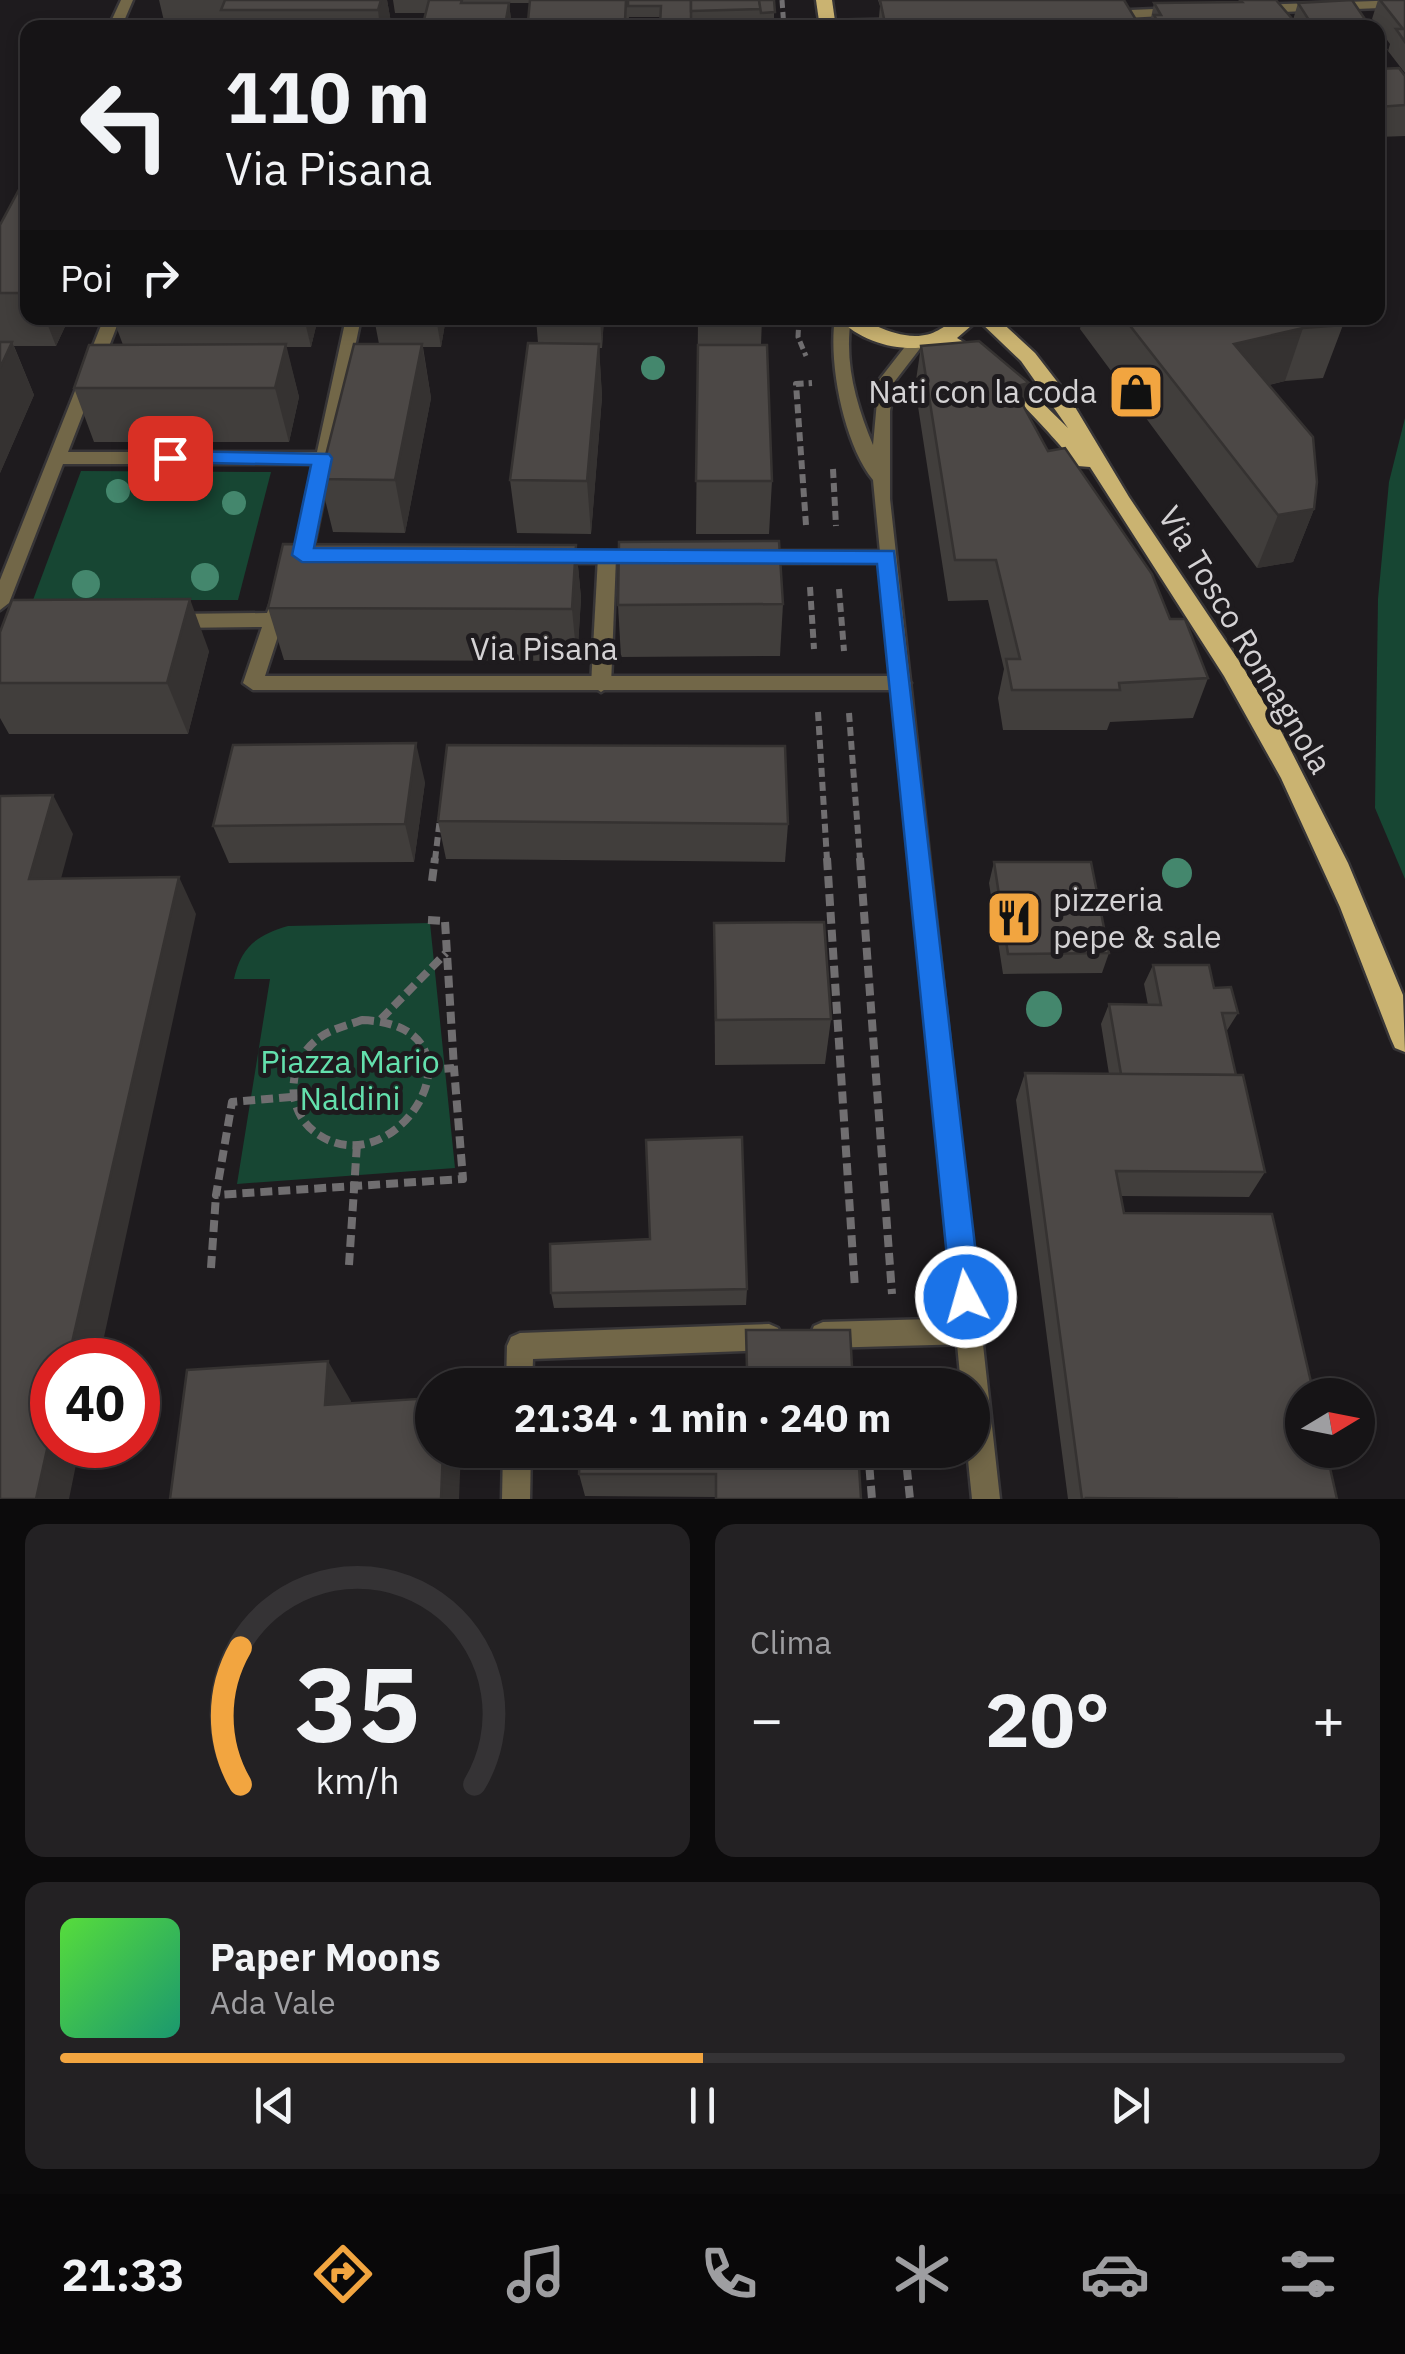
<!DOCTYPE html>
<html lang="it">
<meta charset="utf-8">
<style>
:root{--surface:#161416;--page:#232123;--text:#f1f3f6;--muted:#9e9ea1;--line:#353335;--accent:#f2a540}
body{margin:0;font-family:"IBM Plex Sans",sans-serif;background:var(--page);color:var(--text);height:100vh;display:flex;flex-direction:column;font-size:38px;white-space:nowrap}
*{box-sizing:border-box;margin:0}
p{font-size:32px;color:var(--muted)}
.icon{flex:none;width:55px;height:55px;fill:none;stroke:currentColor;stroke-width:2;stroke-linecap:round;stroke-linejoin:round}
.map{position:relative;height:1499px;overflow:hidden}
.panel{display:flex;flex-direction:column;gap:25px;padding:25px;background:#0c0b0c;flex:1}
.panel>*{flex:none}
.hud{position:absolute;left:20px;top:20px;width:1365px;height:305px;border-radius:20px;box-shadow:0 5px 15px #0003,0 0 0 2px var(--line);background:#161416;color:var(--text);overflow:hidden}
.needle{width:65px;rotate:80deg}
.fabs{position:absolute;left:1285px;top:1378px;display:grid;gap:20px}
.fabs a{display:grid;place-items:center;width:90px;height:90px;border-radius:50%;background:var(--surface);box-shadow:0 5px 15px #0003,0 0 0 2px var(--line);font-size:50px}
.speed{position:absolute;left:30px;top:1338px;display:flex;gap:20px;font-size:50px;font-weight:700;text-align:center}
.speed>*{display:grid;place-content:center;width:130px;height:130px;border-radius:50%;background:var(--surface);box-shadow:0 5px 15px #0003,0 0 0 2px var(--line);line-height:1}
.speed .limit{border:15px solid #d22;background:#fff;color:#111}
.pin{position:absolute;display:grid;place-items:center;width:85px;height:85px;color:#fff;margin:-42px;border-radius:20px;box-shadow:0 5px 15px #0006}
.me{position:absolute;width:110px;margin:-55px;rotate:354deg;stroke-linejoin:round;filter:drop-shadow(0 0 8px #0008)}
.turn{display:flex;align-items:center;gap:35px;height:210px;padding:0 40px;font-size:45px}
.turn .icon{width:130px;height:130px;stroke-width:2.5}
.turn b{display:block;font-size:70px;line-height:85px}
.then{display:flex;align-items:center;height:95px;padding:0 40px;background:#0003;gap:20px;font-size:38px}
.big{font-size:75px;font-weight:800;line-height:1.1}
.panel .tile{flex:1;display:flex;flex-direction:column;justify-content:center;gap:15px;min-width:0;padding:0 35px;border-radius:20px;background:var(--page)}
.panel .dial{align-items:center;gap:0}
.dial svg{height:260px;overflow:visible;fill:none;stroke:var(--line);stroke-width:7;stroke-linecap:round;text-anchor:middle}
.dial text{fill:var(--text);stroke:none}
.song{display:flex;align-items:center;gap:30px}
.cover{width:120px;height:120px;border-radius:15px;background:linear-gradient(135deg,hsl(110 70% 55%),hsl(160 70% 35%))}
.played{height:10px;border-radius:5px;background:linear-gradient(90deg,var(--accent) 50%,var(--line) 50%)}
.keys{display:flex;justify-content:space-around;direction:ltr}
.heat{display:flex;justify-content:space-between;align-items:center;font-size:55px;direction:ltr}
.panel .tiles{flex:1;display:grid;gap:25px;grid-template-columns:1fr 1fr}
.tile:last-child{grid-column:span 2}
.trip{position:absolute;left:415px;top:1368px;width:575px;height:100px;border-radius:50px;background:var(--surface);box-shadow:0 5px 15px #0003,0 0 0 2px var(--line);font-weight:800;line-height:100px;text-align:center}
.tabs{display:flex;height:160px;justify-content:space-around;align-items:center;background:#090809;color:var(--muted)}
.tabs .icon{width:70px;height:70px}
.tabs .current{color:var(--accent)}
.tabs b{font-size:45px;color:var(--text)}
.map>svg:first-child{display:block}
.green{fill:#174633}
.lines{fill:none;stroke-linecap:round;stroke-linejoin:round}
.service-casing{stroke:#373537;stroke-width:5}
.minor-casing{stroke:#373537;stroke-width:5}
.tertiary-casing{stroke:#373537;stroke-width:5}
.primary-casing{stroke:#373537;stroke-width:5}
.path-far2{stroke:#706e70;stroke-width:5;stroke-dasharray:8 4;stroke-linecap:butt}
.path-far1{stroke:#706e70;stroke-width:6;stroke-dasharray:9 5;stroke-linecap:butt}
.path{stroke:#706e70;stroke-width:8;stroke-dasharray:12 6;stroke-linecap:butt}
.service{fill:#726748;fill-rule:evenodd}
.minor{fill:#726748;fill-rule:evenodd}
.tertiary{fill:#726748;fill-rule:evenodd}
.primary{fill:#cab371;fill-rule:evenodd}
.tree{fill:#44876d}
.wall{fill:#413e3c}
.shaded-wall{fill:#353231}
.building{fill:#4c4846;stroke:#353231;stroke-width:2.5}
.route{fill:#1a73e8;stroke:#114b97;stroke-width:2.5}
.labels{text-anchor:middle;stroke-width:10;stroke-linejoin:round;paint-order:stroke}
.poi-label{font-size:32px;fill:#d4d2d4;stroke:#1e1b1e;text-anchor:end}
.street-label{font-size:32px;fill:#d4d2d4;stroke:#1e1b1e}
.park-label{font-size:32px;fill:#63e0ad;stroke:#1e1b1e}
</style>
<div class="map">
<svg width="1405" height="1499" viewBox="0 0 1405 1499">
<rect width="100%" height="100%" fill="#1e1b1e"/>
<!-- green -->
<g class="green">
<polygon points="1405,418 1405,879 1375,808 1378,599 1389,482"/>
<polygon points="81,471 271,472 238,600 33,600"/>
<path d="M430,923l25,245 -218,16 33,-205h-36c7,-32 23,-44 54,-53z"/>
</g>
<g class="lines">
<!-- service casing -->
<g class="service-casing">
<polygon id="service" points="607,551 616,557 611,685 601,692 591,685 598,557"/>
</g>
<!-- minor casing -->
<g class="minor-casing">
<g id="minor">
<polygon points="121,0 133,0 121,28 108,28"/>
<polygon points="1405,0 1405,7 1257,13 1251,9 1257,5"/>
<polygon points="1178,8 1184,12 1182,15 1107,19 1101,15 1107,11"/>
<polygon points="907,19 909,22 903,26 821,25 827,21"/>
<polygon points="104,318 120,318 68,452 317,452 346,318 361,318 312,555 302,573 290,573 287,568 294,555 314,464 63,464 9,603 0,610 0,580"/>
<polygon points="554,551 645,551 654,557 645,563 554,563 545,557"/>
<polygon points="754,551 887,551 896,557 887,563 754,563 745,557"/>
<polygon points="281,592 290,599 265,676 901,676 911,683 901,690 253,690 243,683 262,627 173,628 164,621 173,614 267,613 274,594"/>
<polygon points="969,1318 978,1322 982,1331 978,1340 969,1344 823,1348 814,1344 810,1335 814,1326 823,1322"/>
<polygon points="769,1324 778,1328 782,1337 778,1346 769,1350 533,1359 532,1385 506,1385 507,1346 511,1337 520,1333"/>
<polygon points="503,1450 531,1450 530,1499 502,1499"/>
</g>
</g>
<!-- tertiary casing -->
<g class="tertiary-casing">
<path id="tertiary" d="M835,318h16c-7,45 5,86 22,127l6,-65 32,-41h12l2,3 -30,39 -5,30v88l110,1000h-28l-5,-49h5v-65h-11l-88,-905c-29,-36 -45,-117 -38,-162z"/>
</g>
<!-- primary casing -->
<g class="primary-casing">
<g id="primary">
<polygon points="816,0 832,0 836,28 820,28"/>
<path d="M839,318c27,-2 47,18 76,18 20,0 27,-9 43,-18 9,-4 29,0 39,0l38,35 34,44 60,100 112,167 39,65 68,134 55,132 2,57 -10,-4 -4,-9 -51,-132 -59,-129 -57,-102 -134,-209 -12,-1c-26,-30 -100,-117 -139,-121 -6,-1 -16,3 -23,3 -27,1 -59,-9 -77,-30zM978,320l43,41 47,67 -58,-57 -53,-33z"/>
</g>
</g>
<!-- path-far2 -->
<g class="path-far2">
<polyline points="782,0 784,28"/>
<polyline points="799,318 798,337 806,356"/>
</g>
<!-- path-far1 -->
<g class="path-far1">
<polyline points="833,469 836,526"/>
<polyline points="806,525 796,384 812,383"/>
<polyline points="810,587 814,649"/>
<polyline points="839,589 844,651"/>
<polyline points="818,712 827,860"/>
<polyline points="849,713 860,860"/>
<polyline points="435,860 440,818"/>
</g>
<!-- path -->
<g class="path">
<polyline points="827,858 855,1289"/>
<polyline points="860,858 892,1294"/>
<polyline points="432,881 435,858"/>
<polyline points="428,920 445,921 454,1068 430,1070"/>
<polyline points="381,1019 446,953"/>
<path d="M362,1020c134,5 37,167 -43,115 -36,-23 -32,-74 0,-97 12,-9 30,-13 43,-18z"/>
<polyline points="291,1097 232,1102 216,1195 463,1179 454,1068"/>
<polyline points="349,1265 357,1144"/>
<polyline points="211,1268 216,1195"/>
<polyline points="868,1450 872,1499"/>
<polyline points="905,1450 910,1499"/>
</g>
<!-- service -->
<use href="#service" class="service"/>
<!-- minor -->
<use href="#minor" class="minor"/>
<!-- tertiary -->
<use href="#tertiary" class="tertiary"/>
<!-- primary -->
<use href="#primary" class="primary"/>
</g>
<!-- trees -->
<g class="tree">
<circle cx="653" cy="368" r="12"/>
<circle cx="118" cy="491" r="12"/>
<circle cx="234" cy="503" r="12"/>
<circle cx="205" cy="577" r="14"/>
<circle cx="86" cy="584" r="14"/>
<circle cx="1177" cy="873" r="15"/>
<circle cx="1044" cy="1009" r="18"/>
</g>
<!-- wall -->
<g class="wall">
<polygon points="159,0 387,0 392,28 225,28 224,21 164,21"/>
<polygon points="393,0 774,0 774,28 660,28 660,17 629,17 628,28 528,28 530,3 509,3 512,28 425,28 424,20 426,13 395,13"/>
<polygon points="878,0 1124,0 1141,28 878,28 880,6"/>
<polygon points="1239,0 1276,0 1293,20 1298,3 1371,28 1149,28 1154,3 1238,3"/>
<polygon points="1378,0 1405,0 1405,73 1388,51 1390,44 1372,19"/>
<polygon points="1378,37 1386,49 1379,69 1405,76 1405,136 1378,137"/>
<polygon points="28,184 28,318 69,318 56,346 14,346 34,395 0,473 0,225"/>
<polygon points="113,318 318,318 311,347 286,347 299,397 289,442 94,442 74,388 123,345"/>
<polygon points="374,318 446,318 441,347 423,347 431,398 405,533 333,532 320,479 379,344"/>
<polygon points="536,318 604,318 602,348 599,348 602,397 591,534 517,533 510,480 538,343"/>
<polygon points="698,318 762,318 761,345 772,481 769,534 696,534"/>
<polygon points="1082,318 1343,318 1343,325 1323,378 1285,381 1269,385 1314,509 1293,562 1257,568 1080,329"/>
<polygon points="921,346 1024,407 1048,451 1170,619 1208,678 1193,718 1110,722 1107,730 1003,730 998,698 1004,669 988,600 948,601 915,387"/>
<polygon points="576,545 581,598 577,661 284,660 268,608"/>
<polygon points="783,604 780,656 621,657 618,605"/>
<polygon points="0,632 209,651 188,734 9,734 0,718"/>
<polygon points="425,782 414,862 229,863 213,826"/>
<polygon points="438,821 788,824 785,862 446,859"/>
<polygon points="994,862 1109,953 1102,973 1003,974 989,883"/>
<polygon points="714,923 831,1019 825,1064 715,1065"/>
<polygon points="1153,965 1214,988 1238,1013 1226,1032 1236,1075 1265,1172 1249,1197 1121,1196 1124,1213 1337,1499 1068,1499 1016,1100 1025,1073 1109,1074 1101,1024 1109,1004 1148,1005 1144,984"/>
<polygon points="650,1239 747,1289 746,1305 554,1308 551,1293"/>
<polygon points="580,1450 861,1499 715,1499 715,1497 585,1496 579,1474"/>
</g>
<!-- shaded-wall -->
<g class="shaded-wall">
<polygon points="381,0 387,0 392,28 380,28 378,10"/>
<polygon points="509,3 512,28 507,28 506,20"/>
<polygon points="45,318 69,318 56,346"/>
<polygon points="304,318 318,318 311,347"/>
<polygon points="436,318 446,318 441,347"/>
<polygon points="600,318 604,318 602,348"/>
<polygon points="1303,328 1285,381 1218,397 1234,344"/>
<polygon points="12,342 34,395 0,473 0,368"/>
<polygon points="286,344 299,397 289,442 275,388"/>
<polygon points="422,344 431,398 405,533 395,480"/>
<polygon points="599,344 602,397 591,534 587,481"/>
<polygon points="1029,383 1021,424 1013,387"/>
<polygon points="1314,509 1293,562 1257,568 1278,515"/>
<polygon points="576,545 581,598 577,661 572,609"/>
<polygon points="190,599 209,651 188,734 167,683"/>
<polygon points="416,743 425,782 414,862 405,824"/>
<polygon points="53,795 73,834 51,916 29,879"/>
<polygon points="179,877 196,914 99,1360 68,1360"/>
<polygon points="328,1361 351,1401 348,1444 325,1405"/>
<polygon points="52,1427 52,1445 80,1445 69,1499 36,1499"/>
<polygon points="443,1450 461,1450 459,1499 441,1499"/>
</g>
<!-- building -->
<g class="building">
<polygon points="225,0 381,0 378,10 221,10"/>
<polygon points="429,0 462,0 461,3 509,3 506,20 424,20"/>
<polygon points="530,0 626,0 625,21 528,21"/>
<polygon points="628,0 691,0 691,25 660,25 661,6 628,6"/>
<polygon points="691,0 759,0 761,9 691,11"/>
<polygon points="759,0 774,0 775,12 761,13"/>
<polygon points="880,0 1124,0 1141,28 1071,28 1069,25 1035,28 886,28"/>
<polygon points="1240,0 1276,0 1300,28 1161,28 1154,15 1161,15 1154,3 1242,2"/>
<polygon points="1352,0 1371,28 1314,28 1298,3"/>
<polygon points="1380,0 1405,0 1405,42 1396,29 1403,29"/>
<polygon points="1378,37 1386,49 1378,49"/>
<polygon points="1399,68 1405,76 1405,105 1378,107 1378,69"/>
<polygon points="22,184 28,184 28,293 0,293 0,225"/>
<polygon points="1124,318 1343,318 1343,325 1303,328 1234,344 1313,437 1317,482 1314,509 1278,515"/>
<polygon points="979,341 1029,383 1013,387 1048,451 1065,448 1152,574 1170,619 1185,619 1208,678 1119,683 1120,690 1012,690 1006,659 1020,659 996,560 955,560 921,346"/>
<polygon points="0,342 12,342 0,368"/>
<polygon points="528,343 599,344 587,481 510,480"/>
<polygon points="286,344 275,388 74,388 89,345"/>
<polygon points="354,344 422,344 395,480 320,479"/>
<polygon points="698,345 767,345 772,481 696,481"/>
<polygon points="779,541 783,604 618,605 619,542"/>
<polygon points="283,544 576,545 572,609 268,608"/>
<polygon points="190,599 167,683 0,683 0,632 12,600"/>
<polygon points="416,743 405,824 213,826 233,745"/>
<polygon points="447,745 785,746 788,824 438,821"/>
<polygon points="53,795 29,879 179,877 68,1360 52,1360 52,1427 36,1499 0,1499 0,796"/>
<polygon points="994,862 1091,862 1109,953 1008,954"/>
<polygon points="824,922 831,1019 716,1020 714,923"/>
<polygon points="1153,965 1209,965 1214,988 1231,987 1238,1013 1222,1013 1236,1075 1121,1074 1109,1004 1161,1005"/>
<polygon points="1025,1073 1243,1075 1265,1172 1116,1171 1124,1213 1272,1214 1314,1395 1302,1395 1302,1450 1326,1450 1337,1499 1082,1499"/>
<polygon points="742,1137 747,1289 551,1293 550,1244 650,1239 646,1140"/>
<polygon points="746,1330 850,1330 853,1385 583,1385 584,1371 747,1370"/>
<polygon points="328,1361 325,1405 432,1398 432,1450 443,1450 441,1499 170,1499 187,1370"/>
<polygon points="580,1450 858,1450 861,1499 716,1499 716,1474 579,1474"/>
<polygon points="1086,1498 1178,1499 1086,1499"/>
</g>
<!-- route -->
<polygon class="route" points="170,451 329,454 332,458 314,548 894,551 981,1297 976,1307 966,1312 956,1307 951,1297 877,564 302,562 292,555 311,465 163,462 163,453"/>
<!-- icons -->
<defs>
<g id="shop-square" transform="scale(2.875)"><rect x="-9" y="-9" width="18" height="18" rx="4" fill="#f2a540" stroke="#1e1b1e"/><path d="M-5-2.5h2.3a2.7 3.5 0 0 1 5.4 0H5L5.5 6h-11ZM-1.5-2.5h3a1.5 2.3 0 0 0-3 0Z" fill="#111"/></g>
<g id="restaurant-square" transform="scale(2.875)"><rect x="-9" y="-9" width="18" height="18" rx="4" fill="#f2a540" stroke="#1e1b1e"/><path d="M-5-6h1v4h1v-4h1v4h1v-4h1v5L-1.5 .5V6h-2V.5L-5-1ZM5-6V6H3V1.5H1.5Q1.5-4 5-6Z" fill="#111"/></g>
</defs>
<g fill-rule="evenodd">
<use href="#shop-square" x="1136" y="392"/>
<use href="#restaurant-square" x="1014" y="918"/>
</g>
<g class="labels">
<!-- poi labels -->
<g class="poi-label">
<text x="1097" y="403">Nati con la coda</text>
<text x="1053" y="911" text-anchor="start">pizzeria<tspan x="1053" dy="37">pepe &amp; sale</tspan></text>
</g>
<!-- street labels -->
<g class="street-label">
<text transform="translate(1245 640) rotate(59)" y="11">Via Tosco Romagnola</text>
<text x="544" y="660">Via Pisana</text>
</g>
<!-- park labels -->
<g class="park-label">
<text x="350" y="1073">Piazza Mario<tspan x="350" dy="37">Naldini</tspan></text>
</g>
</g>
</svg>
<div class="fabs">
<a><svg class="needle" viewBox="-14 -14 28 28"><path d="M0-13l5 13h-10z" fill="#e53935"/><path d="M0 13l5-13h-10z" fill="#9e9ea1"/></svg></a>
</div>
<div class="speed"><div class="limit">40</div></div>
<div class="pin" style="left:170px;top:458px;background:#d93025"><svg class="icon" aria-label="arrive" viewBox="0 0 24 24"><path d="M6 21V4h12l-3 4 3 4H6"/></svg></div>
<svg class="me" style="left:966px;top:1297px" viewBox="-20 -20 40 40"><circle r="17" fill="#1a73e8" stroke="#fff" stroke-width="3"/><path d="M0-11L8 9 0 5-8 9z" fill="#fff"/></svg>
<div class="trip">21:34 · 1 min · 240 m</div>
<div class="hud">
<div class="turn"><svg class="icon" aria-label="left" viewBox="0 0 24 24"><path d="M17 20v-9H6M10 6l-5 5 5 5"/></svg><div><b>110 m</b>Via Pisana</div></div>
<div class="then">Poi<svg class="icon" aria-label="right" viewBox="0 0 24 24"><path d="M7 20v-9h11M14 6l5 5-5 5"/></svg></div>
</div>
</div>
<section class="panel">
<div class="tiles">
<div class="tile dial"><svg viewBox="0 0 100 80">
<path d="M14 69A42 42 0 1 1 86 69"/>
<path d="M14 69A42 42 0 0 1 14 27" stroke="#f2a540"/>
<text x="50" y="56" font-size="32" font-weight="700">35</text>
<text x="50" y="72" font-size="11">km/h</text>
</svg></div>
<div class="tile"><p>Clima</p>
<div class="heat"><a>−</a><b class="big">20°</b><a>+</a></div>
</div>
<div class="tile">
<div class="song"><i class="cover"></i><div><b>Paper Moons</b><p>Ada Vale</p></div></div>
<div class="played"></div>
<div class="keys"><svg class="icon" aria-label="previous" viewBox="0 0 24 24"><path d="M18 5L8 12l10 7zM5 5v14"/></svg><svg class="icon" aria-label="pause" viewBox="0 0 24 24"><path d="M8 5v14M16 5v14"/></svg><svg class="icon" aria-label="next" viewBox="0 0 24 24"><path d="M6 5l10 7-10 7zM19 5v14"/></svg></div>
</div>
</div>
</section>
<nav class="tabs">
<b>21:33</b>
<svg class="icon current" aria-label="directions" viewBox="0 0 24 24"><path d="M12 3l9 9-9 9-9-9zM9 14v-3h6M13 9l2 2-2 2"/></svg>
<svg class="icon" aria-label="music" viewBox="0 0 24 24"><path d="M9 18V5l10-2v13"/><circle cx="6" cy="18" r="3"/><circle cx="16" cy="16" r="3"/></svg>
<svg class="icon" aria-label="phone" viewBox="0 0 24 24"><path d="M5 4h4l2 5-3 2q2 4 5 5l2-3 5 2v4C11 20 4 13 5 4z"/></svg>
<svg class="icon" aria-label="climate" viewBox="0 0 24 24"><path d="M12 3v18M4 7l16 10M4 17L20 7"/></svg>
<svg class="icon" aria-label="car" viewBox="0 0 24 24"><path d="M5 17H2v-5l4-1 3-4h7l3 4 3 1v5h-3M9 17h6M6 11h13"/><circle cx="7" cy="17" r="2"/><circle cx="17" cy="17" r="2"/></svg>
<svg class="icon" aria-label="filters" viewBox="0 0 24 24"><path d="M4 7h16M4 17h16"/><circle cx="9" cy="7" r="2"/><circle cx="15" cy="17" r="2"/></svg>
</nav>
